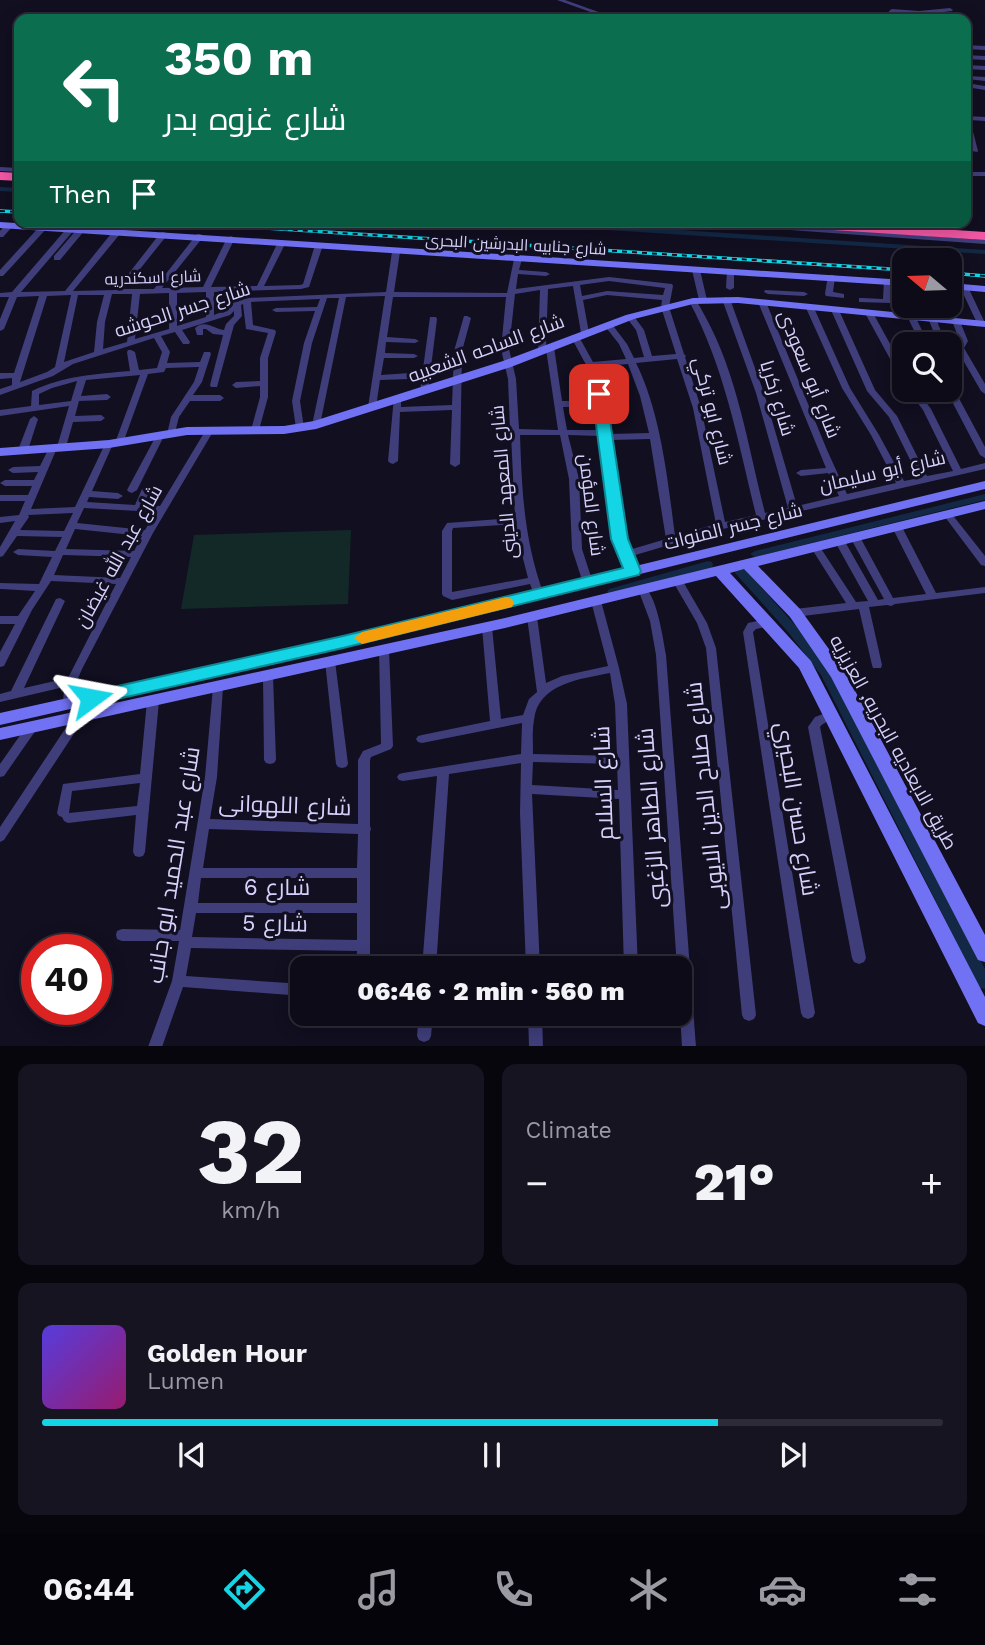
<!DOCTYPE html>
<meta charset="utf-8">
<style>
:root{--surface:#0d0b18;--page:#161421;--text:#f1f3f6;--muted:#9a9ba2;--line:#2d2b37;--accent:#14d5e5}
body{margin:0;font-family:"Work Sans",Cairo,sans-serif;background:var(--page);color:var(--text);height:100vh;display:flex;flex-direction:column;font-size:26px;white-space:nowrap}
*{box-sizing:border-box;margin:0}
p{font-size:23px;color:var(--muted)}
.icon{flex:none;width:38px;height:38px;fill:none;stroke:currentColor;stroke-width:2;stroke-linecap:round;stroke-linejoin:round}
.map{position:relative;height:1046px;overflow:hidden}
.side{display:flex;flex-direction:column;gap:18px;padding:18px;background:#07060d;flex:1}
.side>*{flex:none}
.banner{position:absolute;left:14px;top:14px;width:957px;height:214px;border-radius:14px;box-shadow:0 4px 18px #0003,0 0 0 2px var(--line);background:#0b6e4f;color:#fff;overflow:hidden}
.needle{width:46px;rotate:289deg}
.buttons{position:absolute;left:892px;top:248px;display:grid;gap:14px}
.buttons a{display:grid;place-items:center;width:70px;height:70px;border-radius:14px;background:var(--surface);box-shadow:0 4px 18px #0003,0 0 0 2px var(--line);font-size:35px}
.speed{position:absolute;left:21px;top:934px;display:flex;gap:14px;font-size:35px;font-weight:700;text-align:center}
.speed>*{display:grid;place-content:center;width:91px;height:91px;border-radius:50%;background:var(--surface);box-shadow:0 4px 18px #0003,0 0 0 2px var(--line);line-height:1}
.speed .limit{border:10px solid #d22;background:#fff;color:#111}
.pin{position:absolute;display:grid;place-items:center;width:60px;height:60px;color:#fff;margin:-30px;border-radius:14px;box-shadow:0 4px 10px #0006}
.me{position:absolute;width:77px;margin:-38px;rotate:77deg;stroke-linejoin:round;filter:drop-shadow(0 0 5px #0008)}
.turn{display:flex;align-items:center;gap:24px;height:147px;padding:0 35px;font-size:32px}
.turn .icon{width:91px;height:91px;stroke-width:2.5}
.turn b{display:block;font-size:49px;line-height:60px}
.then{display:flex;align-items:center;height:66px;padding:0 35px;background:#0003;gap:14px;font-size:26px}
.big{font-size:52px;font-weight:800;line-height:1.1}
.side .widget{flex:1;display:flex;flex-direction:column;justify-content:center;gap:10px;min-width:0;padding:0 24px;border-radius:14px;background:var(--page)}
.side .dial{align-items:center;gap:0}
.dial b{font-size:91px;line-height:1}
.song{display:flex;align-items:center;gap:21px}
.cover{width:84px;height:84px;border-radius:10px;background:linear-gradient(135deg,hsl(250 70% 55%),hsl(320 70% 35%))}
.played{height:7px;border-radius:4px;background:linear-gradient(90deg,var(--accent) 75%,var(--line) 75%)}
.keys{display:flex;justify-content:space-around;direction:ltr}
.heat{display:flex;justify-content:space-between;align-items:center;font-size:38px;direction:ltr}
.side .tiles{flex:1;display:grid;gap:18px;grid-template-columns:1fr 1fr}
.widget:last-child{grid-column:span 2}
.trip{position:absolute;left:290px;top:956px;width:402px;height:70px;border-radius:14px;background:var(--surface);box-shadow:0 4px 18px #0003,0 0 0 2px var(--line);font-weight:800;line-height:70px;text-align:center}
.dock{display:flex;height:112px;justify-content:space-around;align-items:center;background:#05040a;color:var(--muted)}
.dock .icon{width:49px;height:49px}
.dock .on{color:var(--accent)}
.dock b{font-size:32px;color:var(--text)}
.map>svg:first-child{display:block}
.green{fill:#122928}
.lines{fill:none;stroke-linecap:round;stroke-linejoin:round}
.canal{fill:#122845;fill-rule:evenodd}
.street{fill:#3f3e7b;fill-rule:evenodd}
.secondary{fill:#7171f3;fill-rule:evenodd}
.highway{fill:#f157a4;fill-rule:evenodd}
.rail-casing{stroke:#14d5e5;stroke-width:3.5}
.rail{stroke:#110f20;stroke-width:2;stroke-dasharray:5;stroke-linecap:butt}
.route{fill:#14d5e5;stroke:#0d8a95;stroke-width:2}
.slow{fill:#f59e0b}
.labels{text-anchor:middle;stroke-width:6;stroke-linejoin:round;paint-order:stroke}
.far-street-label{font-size:16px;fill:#d5d1fb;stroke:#110f20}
.street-label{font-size:19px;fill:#d5d1fb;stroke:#110f20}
.near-street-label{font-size:23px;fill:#d5d1fb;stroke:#110f20}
</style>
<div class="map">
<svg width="985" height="1047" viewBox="0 0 985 1047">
<rect width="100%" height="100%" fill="#110f20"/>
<!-- green -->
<polygon class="green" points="351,530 348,604 181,609 194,535"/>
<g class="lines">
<!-- canal -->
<g class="canal">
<polygon points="0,187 19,188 19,192 0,191"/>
<polygon points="511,222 556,222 985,250 985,254 515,224"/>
<polygon points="985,494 985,500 755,557 750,554 755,551"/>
<polygon points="708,561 712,562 713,565 712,568 613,596 607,592 609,589"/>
<polygon points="739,566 743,567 796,626 830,670 985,969 985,989 980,988 821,675 788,632 735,573 734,570"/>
</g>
<!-- street -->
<g class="street">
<polygon points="557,0 565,0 618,19 610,19"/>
<polygon points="950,8 953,10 952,11 919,15 895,13 895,19 889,19 889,11 892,9 919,11"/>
<polygon points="966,45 985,46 985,50 966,49"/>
<polygon points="966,55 985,56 985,60 966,59"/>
<polygon points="966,65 985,66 985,70 966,69"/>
<polygon points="969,76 985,77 985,81 967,79 967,77"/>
<polygon points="966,83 985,86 985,90 966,87"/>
<polygon points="966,116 985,117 985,121 970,120 978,151 977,152 972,151 966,130"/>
<polygon points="0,167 19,168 19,172 0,171"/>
<rect x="966" y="172" width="19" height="4"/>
<polygon points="702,222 739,222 985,240 985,244 705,224"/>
<polygon points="6,224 9,224 13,226 3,237 0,237 0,231"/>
<polygon points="40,226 46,226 47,228 3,276 0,276 0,270"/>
<path d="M67,228h6l1,2 -53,62 44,-1 49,-61h3l4,2 -1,2 -47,57 43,-1 45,-58h3l4,2 -44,55h30l43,-55h3l4,2 -42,52 41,-1 24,-49 4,-2 4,2 -24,49 46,-1 21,-44 4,-2 4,2 -22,44 36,-1 3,-1 12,-39 4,-2 4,2 -14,42 -8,2 -61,2 1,9 6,-2 139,-6 6,-40 4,-2 4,2 -6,40 113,1 7,-34 4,-2 4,2 -3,11 27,2 4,2 -4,2 -28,-2 -2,15 93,-12 63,7 1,2 -4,21 15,47 2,2 -1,1 16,51 24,114 31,-7c-18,-73 -31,-147 -67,-214l4,-2c6,4 8,10 12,17 33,60 43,131 60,197l23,-5 -32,-115 -34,-94 4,-2 4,2 34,94 33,113 42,-10 -11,-23 -27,3 -5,-3 5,-3 25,-2 -68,-166 4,-2 4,2 61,148 20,44 49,-11 -25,-48 -29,-47 -36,-80 4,-2 4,2 36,80 29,47 25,46 15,-3 -30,-61 -22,-26 -36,-81 1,-2h6l37,82 22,26 30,60 26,-5 -30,-61 -15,-20h9l14,19 30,60 24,-6v6l-262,60 -91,27 6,15 -5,3 -4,-1 -6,-15 -4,-3 2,-2 -6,-14 -8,-69 -6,-34 -33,-1 11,44 3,70 11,34 -5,3 -5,-3 -11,-34 -3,-70 -9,-44h-40c2,58 4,105 24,160l-5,3 -4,-1 -5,-13 -78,16 -9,-4 -1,-2v-63l5,-8 68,-5 -4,-84 -2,-2 1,-2 -2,-51 -7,-30 5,-52h-113l-6,40 28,2 4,2 -4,2 -29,-1 -1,11 29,1 4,2 -4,2h-30l-3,17 29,-2 4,3 -4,3 -30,1 -4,27 -4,3 -4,-3 17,-111 -39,1 -26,128 -4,3 -4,-3 27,-127h-12l-15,45 -12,58 4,27 -4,3 -4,-3 -4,-27 12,-58 11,-32 -39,1 -4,-2 4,-2 41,-1 3,-8 -69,3 2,23 22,5 1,2 -8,26v39l-9,33 -4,3 -4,-3 9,-33v-11l-24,2 -4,-3 4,-3 24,-1v-23l8,-25 -22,-4 -3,-25 -2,1 1,11 -8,9 -17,62h-6l-1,-2 13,-50 -10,-1 -7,-5h-3v6h-6l-2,-7c11,-9 18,1 29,2l2,-6 8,-8v-5l-4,4 -48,15 8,12 -1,2h-6l-8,-12 -14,4 9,16 -3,11 33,-1 4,-10h6l1,2 -9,28 -9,13h27l4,3 -4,3h-30l-11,16 -5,19 -3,1 -4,-3 4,-17 23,-35 5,-15 -33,1 -2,4 -16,2 -25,69 -4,3 -4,-3 25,-68 -54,5 -5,16 26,-2 4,3 -4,3 -28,1 -4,15 26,-1 4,3 -4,3 -28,1 -7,25 -5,3 -4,-2 -26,61 44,-2 30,-63 4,-3 4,3 -21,47 26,2 5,3 -5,3 -29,-2 -2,5 48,3 7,-16 5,-3 5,3 -8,16 16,1 47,-78 3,-1 4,3 -61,103 -71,136 -8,19 1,15 -2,3h-8l-2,-3 1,-16 -64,15v-8l11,-3 45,-92 4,-1 5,3 -41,87 44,-10 48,-94 -65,-3 -19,29 -28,56 -4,1v-15l15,-28h-15v-8h18l17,-25 -33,-2h-2v-6l39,1 13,-27 -34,-2 -5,-3 5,-3 37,2 7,-14 -45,-1 -14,20 -3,1v-10l15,-26 -15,2v-6l19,-2 6,-14h-25v-6h28l4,-9h-27l-5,-3 5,-3h29l4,-8 -25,1 -5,-3 5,-3 27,-1 10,-20 7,1 12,-41 -69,10v-6l31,-4 1,-15c31,-15 64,-17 98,-20l-3,-19 1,-2h3l4,2 4,18 18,-2 5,-16 -8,-14 -81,26 -20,12 -53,19v-6l12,-4v-7l-12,1v-6h14l25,-77 -22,1 -13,32 -4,2v-12l9,-22h-9v-4l12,-1zM609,281l56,7 -2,7 -56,-4 -25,5 -2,-11zM573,286l8,47 4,2 4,-2 -6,-33 24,-5 55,5 -1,7 15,47 -24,2 -8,-26 -11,-15h-3l-4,2 10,13 8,27 -10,1 -7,-14 -16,-21h-3l-4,2 15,19 7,15 -33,3 -15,-27h-6l-1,2 20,37 5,27h-34l-8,-54 -4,-2 -4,2 2,-58zM540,290l-2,60 4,2h3l1,-3 12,81 -39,-1 -3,-50 -7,-30 6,-55zM232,291l1,12 -9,8 -10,4v-23zM206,292v25l-29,9v-33zM169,293v36l-34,10 5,-45zM112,294h20l-5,48 -24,7 2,-27zM71,295l-16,72 -8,5 -27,10 27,-86zM78,295h26l-7,27 -3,30 -30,10zM677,359l16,49 23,116 -41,12c-7,-54 -14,-123 -39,-173zM628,364l12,32 9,37 -39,1 -11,-60 -4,-7zM77,381l-6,20 -32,4v-11l13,-6zM563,407h33l5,23h-34zM650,439l16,100 -37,11 -4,-11 -8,-69 -6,-30zM84,508l72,4 -11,18 -68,-7zM73,513l-9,18 -44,-1 9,-13 -1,-2zM516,524l3,19 9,35 -76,14v-61l1,-3zM75,529l67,7 -8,15 -68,-2zM63,555l68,2 -11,21 -66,-3z"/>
<polygon points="78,228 84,228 85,230 60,260 54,260 54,256"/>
<polygon points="693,268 696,268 700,270 707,300 706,302 703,302 699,300 692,270"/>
<polygon points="727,270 733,270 734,272 734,288 730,290 726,288"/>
<polygon points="828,275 834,275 835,277 833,292 844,294 844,298 826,296 825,294"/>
<polygon points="884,280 887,280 891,282 890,303 859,302 859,298 862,298 883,299"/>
<polygon points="961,285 964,285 968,287 985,323 984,325 978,325 977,323 960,287"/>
<polygon points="765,290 804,292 808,294 804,296 768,294 764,292"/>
<polygon points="866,311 869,311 873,313 905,371 905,381 901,379 865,313"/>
<polygon points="908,314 914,314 915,316 929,345 921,345 907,316"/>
<polygon points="464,316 467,316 471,318 462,351 460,464 455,467 450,464 452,410 400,412 398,461 393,464 390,463 388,461 394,397 397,396 401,399 401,407 452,405 454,351"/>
<polygon points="929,316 935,316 942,334 957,334 952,321 956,319 959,319 968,341 964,348 985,384 985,394 981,391 956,348 960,341 959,339 936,338 928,318"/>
<polygon points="430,317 436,317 437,319 428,391 424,394 420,391"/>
<polygon points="950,387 954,389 985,447 985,458 980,455 946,390 950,390"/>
<polygon points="34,416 38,419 28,450 23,453 20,452 18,450 30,419"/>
<polygon points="160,433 164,436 137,490 132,493 129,492 127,490 156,436"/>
<polygon points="948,512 951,513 985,556 985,566 981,565 945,517 943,515 945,513"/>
<polygon points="897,524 902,527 936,593 985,587 985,593 895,604 891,606 887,605 869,607 882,665 881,668 873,668 872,665 859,609 795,617 790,613 795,609 846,603 810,546 815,543 818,544 856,602 868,601 834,540 839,537 844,540 878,600 884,599 850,537 855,534 860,537 893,598 926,594 892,527"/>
<polygon points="677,577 681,578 707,623 716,648 756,1015 754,1019 749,1021 744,1019 742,1015 706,648 697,623 672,580"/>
<path d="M643,586c14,8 20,53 23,69l30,392h-14l-2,-34 1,-45h-4l-21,-313 -6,-34 -12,-32z"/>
<path d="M596,598l5,3 18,67 8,36 11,264h-14l-5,-169 -87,-5 8,174h-14l-6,-155 1,-50 -72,11 -13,194h-14l15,-192 -34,5 -4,-1 -2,-3 2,-3 4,-1 118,-19 1,-31 -100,20 -4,-1 -2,-3 2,-3 4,-1 68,-14 -8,-94 1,-3h8l1,3 9,92 22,-4 6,-16 8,-7 -10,-75 1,-2h8l1,2 9,66 16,-7 46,-10 -17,-65zM610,673l5,31 2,52 -84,-2c0,-11 -1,-23 1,-34 4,-37 47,-41 76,-47zM533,762l84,2 1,26 -86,-5z"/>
<polygon points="766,619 770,620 771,623 770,626 756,629 753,632 815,1013 813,1017 808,1019 803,1017 801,1013 743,632 748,623"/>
<path d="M384,646l4,1 1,3 4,96 -2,3 -20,8 -1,3v66l1,3 -1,3v136h-14l1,-17 -166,-3 -5,28 117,8v12l-120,-9 -21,60h-14l24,-66 7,-40h-57l-5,-2 -1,-4 1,-4 5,-2 58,1 25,-153 8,-90 1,-3h8l1,3 -6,90 -7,42 148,5v-64l5,-9 18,-7 -2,-94 1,-3zM209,829l149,5 -1,34h-154zM201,878h156v25h-159zM196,913h161v27l-165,-3z"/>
<polygon points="330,657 334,658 335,661 348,764 346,767 342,768 338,767 336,764 325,661 326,658"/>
<polygon points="268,672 272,673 273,676 276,760 274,763 270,764 266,763 264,760 263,676 264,673"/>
<path d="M153,697l4,1 2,3 -14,151 -2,4 -4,1 -4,-1 -2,-4 3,-37 -68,8 -4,-2 -2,-4 -3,-1 -2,-3 6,-29 77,-10 7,-73 2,-3zM140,783l-3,23 -68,7 3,-22z"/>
<path d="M831,711l4,1 2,3c-4,6 -13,6 -17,12l46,231 -2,4 -5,2 -5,-2 -2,-4 -44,-231 7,-10z"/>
<polygon points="79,713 83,714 85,717 83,720 4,840 0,842 0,827 75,714"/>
<polygon points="32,723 36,724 38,727 36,730 4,776 0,777 0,764 28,724"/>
<polygon points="419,1013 433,1013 431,1036 429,1040 424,1042 419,1040 417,1036"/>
<polygon points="528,1013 542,1013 543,1047 529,1047"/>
</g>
<!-- secondary -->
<g class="secondary">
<polygon points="0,222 905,280 905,286 0,228"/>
<polygon points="950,283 985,286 985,292 950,289"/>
<polygon points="738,297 985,321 985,327 738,303 693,304 634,319 511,367 316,429 284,434 187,435 109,448 0,456 0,448 109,440 187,427 284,426 314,421 503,361 626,315 693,298"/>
<polygon points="985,481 985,489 343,647 0,725 0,713 343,637"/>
<polygon points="985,501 985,509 758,566 800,609 844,670 985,935 985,962 978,960 831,677 790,617 744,569 730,573 811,661 985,997 985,1026 978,1023 799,668 716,576 505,628 0,740 0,728 505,618"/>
</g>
<!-- highway -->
<g class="highway">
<polygon points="0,172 19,173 19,181 0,180"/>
<polygon points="765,222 835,222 985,232 985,240 771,226"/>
</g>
<!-- rail casing -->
<g class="rail-casing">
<g id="rail">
<polyline points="0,211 19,212"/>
<polyline points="173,222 905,270"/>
<polyline points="950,273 985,276"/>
</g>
</g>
<!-- rail -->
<use href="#rail" class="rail"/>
</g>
<!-- route -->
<polygon class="route" points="599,390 606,394 628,539 641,571 639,575 343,648 91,705 85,703 82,698 85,694 91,692 343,636 623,568 611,539 592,394"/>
<!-- slow -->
<polygon class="slow" points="506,597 512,599 514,603 512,607 362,644 354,638 362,632"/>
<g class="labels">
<!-- far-street labels -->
<g class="far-street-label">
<text transform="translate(516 244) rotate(3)" y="6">شارع جنابيه البدرشين البحرى</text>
<text transform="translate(153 277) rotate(-2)" y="6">شارع اسكندريه</text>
</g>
<!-- street labels -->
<g class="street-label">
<text transform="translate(182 309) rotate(-18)" y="7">شارع جسر الحوشه</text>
<text transform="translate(486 348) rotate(-20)" y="7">شارع الساحه الشعبيه</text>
<text transform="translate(810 374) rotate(68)" y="7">شارع أبو سعودى</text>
<text transform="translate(778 398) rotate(73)" y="7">شارع زكريا</text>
<text transform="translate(713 411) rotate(76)" y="7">شارع ابو تركي</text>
<text transform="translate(882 471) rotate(-13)" y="7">شارع أبو سليمان</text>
<text transform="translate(503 482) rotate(-95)" y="7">شارع المعهد الدينى</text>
<text transform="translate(592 505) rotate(83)" y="7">شارع المؤمن</text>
<text transform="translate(733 526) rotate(-14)" y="7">شارع جسر المنوات</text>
<text transform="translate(118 556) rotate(-61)" y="7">شارع عبد الله غيضان</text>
<text transform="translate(894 742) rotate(61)" y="7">طريق الابعاديه البحريه, العزيزيه</text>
</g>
<!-- near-street labels -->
<g class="near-street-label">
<text transform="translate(603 783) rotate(-92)" y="8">شارع السلام</text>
<text transform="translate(705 796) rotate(-96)" y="8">شارع صلاح الدين الايوبى</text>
<text transform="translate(285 805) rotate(2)" y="8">شارع اللهوانى</text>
<text transform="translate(797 809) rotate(81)" y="8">شارع حسن البحيري</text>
<text transform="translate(651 818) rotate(-94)" y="8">شارع الطاهر الزغبى</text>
<text transform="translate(173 865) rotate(-81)" y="8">شارع عبد الحميد ابو جانب</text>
<text x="277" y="895">شارع 6</text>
<text transform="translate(275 923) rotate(1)" y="8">شارع 5</text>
</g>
</g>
</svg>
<div class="buttons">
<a><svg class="needle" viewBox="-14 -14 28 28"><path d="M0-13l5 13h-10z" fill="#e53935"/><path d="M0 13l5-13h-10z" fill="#9a9ba2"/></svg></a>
<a><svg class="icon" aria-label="search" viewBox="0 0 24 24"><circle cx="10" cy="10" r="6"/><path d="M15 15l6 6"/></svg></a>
</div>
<div class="speed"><div class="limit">40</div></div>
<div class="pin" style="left:599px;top:394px;background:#d93025"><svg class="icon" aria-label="arrive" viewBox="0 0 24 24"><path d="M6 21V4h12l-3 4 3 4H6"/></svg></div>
<svg class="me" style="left:91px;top:698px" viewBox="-20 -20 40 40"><path d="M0-17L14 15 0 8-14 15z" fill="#14d5e5" stroke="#fff" stroke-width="4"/></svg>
<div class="trip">06:46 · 2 min · 560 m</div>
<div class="banner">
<div class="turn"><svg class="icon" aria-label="left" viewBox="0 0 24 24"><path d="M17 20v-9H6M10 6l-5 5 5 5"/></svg><div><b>350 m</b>شارع غزوه بدر</div></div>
<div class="then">Then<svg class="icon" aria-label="arrive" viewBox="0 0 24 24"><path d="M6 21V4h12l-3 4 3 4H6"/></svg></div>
</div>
</div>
<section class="side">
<div class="tiles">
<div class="widget dial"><b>32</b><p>km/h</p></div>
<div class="widget"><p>Climate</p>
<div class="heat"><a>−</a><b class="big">21°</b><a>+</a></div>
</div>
<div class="widget">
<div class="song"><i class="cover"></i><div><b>Golden Hour</b><p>Lumen</p></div></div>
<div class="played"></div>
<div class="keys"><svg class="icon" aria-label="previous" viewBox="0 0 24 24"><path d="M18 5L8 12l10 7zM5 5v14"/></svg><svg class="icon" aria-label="pause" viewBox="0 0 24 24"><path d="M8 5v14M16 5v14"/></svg><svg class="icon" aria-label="next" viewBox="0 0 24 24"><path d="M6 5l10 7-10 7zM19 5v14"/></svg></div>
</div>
</div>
</section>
<nav class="dock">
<b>06:44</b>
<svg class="icon on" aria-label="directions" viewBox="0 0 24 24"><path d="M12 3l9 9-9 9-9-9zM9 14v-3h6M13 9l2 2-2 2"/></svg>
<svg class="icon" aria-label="music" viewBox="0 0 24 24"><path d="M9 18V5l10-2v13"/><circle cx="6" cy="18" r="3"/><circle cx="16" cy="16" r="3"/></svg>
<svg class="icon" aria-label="phone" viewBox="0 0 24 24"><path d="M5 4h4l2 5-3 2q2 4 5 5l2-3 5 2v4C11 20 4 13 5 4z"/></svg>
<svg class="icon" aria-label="climate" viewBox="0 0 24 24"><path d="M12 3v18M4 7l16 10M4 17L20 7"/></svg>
<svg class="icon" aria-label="car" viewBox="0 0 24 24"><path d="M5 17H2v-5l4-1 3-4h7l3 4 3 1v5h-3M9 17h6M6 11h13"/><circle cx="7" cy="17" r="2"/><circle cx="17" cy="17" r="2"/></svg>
<svg class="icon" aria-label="filters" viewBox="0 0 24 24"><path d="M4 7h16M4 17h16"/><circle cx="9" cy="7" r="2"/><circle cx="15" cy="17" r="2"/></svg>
</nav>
